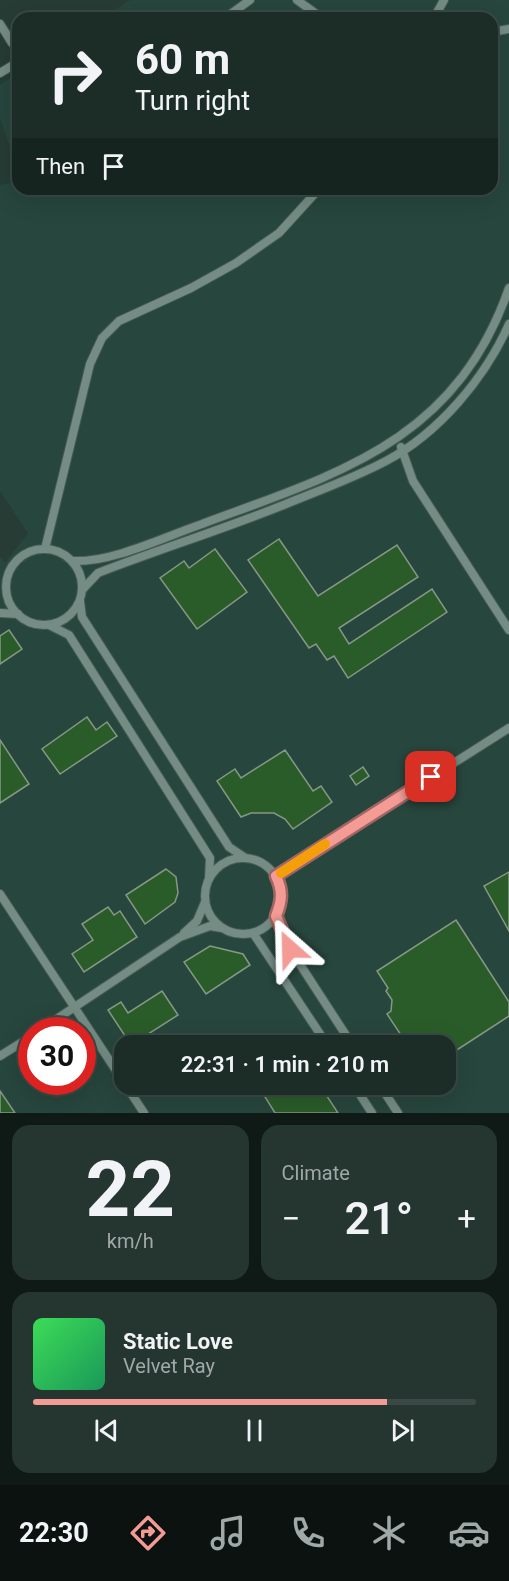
<!DOCTYPE html>
<meta charset="utf-8">
<style>
:root{--surface:#1c2d28;--page:#253530;--text:#f1f3f6;--muted:#a0a8a8;--line:#3a4945;--accent:#f59b96}
body{margin:0;font-family:Roboto,sans-serif;background:var(--page);color:var(--text);height:100vh;display:flex;flex-direction:column;font-size:22px;white-space:nowrap}
*{box-sizing:border-box;margin:0}
p{font-size:20px;color:var(--muted)}
.icon{flex:none;width:33px;height:33px;fill:none;stroke:currentColor;stroke-width:2;stroke-linecap:round;stroke-linejoin:round}
.map{position:relative;height:1113px;overflow:hidden}
.side{display:flex;flex-direction:column;gap:12px;padding:12px;background:#0f1916;flex:1}
.side>*{flex:none}
.top-card{position:absolute;left:12px;top:12px;width:486px;height:183px;border-radius:18px;box-shadow:0 6px 24px #0002,0 0 0 2px var(--line);background:#1c2d28;color:var(--text);overflow:hidden}
.speed{position:absolute;left:18px;top:1017px;display:flex;gap:12px;font-size:30px;font-weight:700;text-align:center}
.speed>*{display:grid;place-content:center;width:78px;height:78px;border-radius:50%;background:var(--surface);box-shadow:0 6px 24px #0002,0 0 0 2px var(--line);line-height:1}
.speed .limit{border:9px solid #d22;background:#fff;color:#111}
.pin{position:absolute;display:grid;place-items:center;width:51px;height:51px;color:#fff;margin:-26px;border-radius:12px;box-shadow:0 3px 9px #0006}
.me{position:absolute;width:66px;margin:-33px;rotate:335deg;stroke-linejoin:round;filter:drop-shadow(0 0 4px #0008)}
.turn{display:flex;align-items:center;gap:21px;height:126px;padding:0 24px;font-size:27px}
.turn .icon{width:78px;height:78px;stroke-width:2.5}
.turn b{display:block;font-size:42px;line-height:51px}
.then{display:flex;align-items:center;height:57px;padding:0 24px;background:#0003;gap:12px;font-size:22px}
.big{font-size:45px;font-weight:600;line-height:1.1}
.side .widget{flex:1;display:flex;flex-direction:column;justify-content:center;gap:9px;min-width:0;padding:0 21px;border-radius:18px;background:var(--page)}
.side .dial{align-items:center;gap:0}
.dial b{font-size:78px;line-height:1}
.song{display:flex;align-items:center;gap:18px}
.cover{width:72px;height:72px;border-radius:9px;background:linear-gradient(135deg,hsl(130 70% 55%),hsl(150 70% 35%))}
.played{height:6px;border-radius:3px;background:linear-gradient(90deg,var(--accent) 80%,var(--line) 80%)}
.keys{display:flex;justify-content:space-around;direction:ltr}
.heat{display:flex;justify-content:space-between;align-items:center;font-size:33px;direction:ltr}
.side .tiles{flex:1;display:grid;gap:12px;grid-template-columns:1fr 1fr}
.widget:last-child{grid-column:span 2}
.trip{position:absolute;left:114px;top:1035px;width:342px;height:60px;border-radius:18px;background:var(--surface);box-shadow:0 6px 24px #0002,0 0 0 2px var(--line);font-weight:600;line-height:60px;text-align:center}
.menu{display:flex;height:96px;justify-content:space-around;align-items:center;background:#0b1210;color:var(--muted)}
.menu .icon{width:42px;height:42px}
.menu .current{color:var(--accent)}
.menu b{font-size:27px;color:var(--text)}
.map>svg:first-child{display:block}
.built{fill:#27463d;fill-rule:evenodd}
.building{fill:#2a5c29;stroke:#879786;stroke-width:1.5}
.lines{fill:none;stroke-linecap:round;stroke-linejoin:round}
.minor-casing{stroke:#465a54;stroke-width:10}
.minor{stroke:#748c84;stroke-width:8}
.route-casing{stroke:#9f6562;stroke-width:15}
.route{stroke:#f59b96;stroke-width:10}
.slow{stroke:#f59e0b;stroke-width:10}
</style>
<div class="map">
<svg width="509" height="1113" viewBox="0 0 509 1113">
<rect width="100%" height="100%" fill="#263c35"/>
<!-- built -->
<g class="built">
<path d="M130,0h379v1113h-509v-557l5,7 23,-30 -28,-42v-306l18,-4v8h474v-171h-389zM32,1030h50v52h-50zM124,1046h322v38h-322z"/>
<polygon points="18,73 18,170 0,119 0,85"/>
</g>
<!-- building -->
<g class="building">
<polygon points="279,539 318,596 397,545 418,577 339,628 349,644 432,589 447,612 348,678 334,656 327,660 316,644 309,648 248,560"/>
<polygon points="215,549 247,592 197,629 160,578 184,561 189,568"/>
<polygon points="9,630 22,649 0,664 0,636"/>
<polygon points="87,717 96,730 107,722 117,736 60,774 42,749"/>
<polygon points="0,740 29,784 0,803"/>
<polygon points="285,750 313,791 321,786 332,802 293,829 285,819 274,813 251,813 241,817 217,781 235,769 241,778"/>
<polygon points="363,767 369,776 356,785 350,776"/>
<polygon points="166,869 176,877 178,893 175,902 145,924 126,895"/>
<polygon points="509,872 509,931 484,886"/>
<polygon points="108,907 114,915 120,911 137,937 84,972 72,954 93,940 82,924"/>
<polygon points="456,920 509,1002 509,1016 446,1057 446,1046 427,1046 422,1037 417,1041 407,1036 403,1038 387,1014 391,1011 392,1000 386,991 388,988 377,971"/>
<polygon points="210,946 243,954 250,965 206,994 184,962"/>
<polygon points="162,991 178,1015 131,1045 108,1010 121,1002 128,1013"/>
<polygon points="257,1084 319,1084 338,1113 275,1113"/>
<polygon points="0,1091 15,1113 0,1113"/>
</g>
<g class="lines">
<!-- minor casing -->
<g class="minor-casing">
<g id="minor">
<polyline points="297,0 322,18"/>
<polyline points="225,18 250,0"/>
<polyline points="434,18 444,0"/>
<polyline points="0,24 12,43 18,45"/>
<polyline points="492,32 509,29"/>
<polyline points="0,73 18,62"/>
<polyline points="401,447 413,481 509,630"/>
<polyline points="45,549 90,364 102,338 119,321 191,288 236,263 279,233 319,189"/>
<circle cx="44" cy="587" r="38"/>
<path d="M72,561c40,2 92,-24 130,-37 137,-51 253,-82 307,-236"/>
<path d="M82,590l16,-17c62,-24 126,-44 188,-69 34,-14 68,-26 100,-43 53,-28 99,-83 123,-137"/>
<polyline points="80,601 82,617 229,847 244,857"/>
<polyline points="0,613 18,614"/>
<polyline points="49,625 69,635 210,858 209,878"/>
<circle cx="243" cy="896" r="38"/>
<polyline points="276,876 509,728"/>
<polyline points="0,894 144,1113"/>
<polyline points="276,916 290,949 353,1046"/>
<polyline points="184,933 197,921 205,902"/>
<polyline points="253,933 328,1046"/>
<polyline points="40,1030 180,937 210,926 222,928"/>
<polyline points="0,1056 32,1036"/>
<polyline points="353,1084 372,1113"/>
<polyline points="379,1084 398,1113"/>
</g>
</g>
<!-- minor -->
<use href="#minor" class="minor"/>
</g>
<g class="lines">
<!-- route casing -->
<g class="route-casing">
<path id="route" d="M290,949l-14,-33c6,-15 7,-25 0,-40l155,-99"/>
</g>
<!-- route -->
<use href="#route" class="route"/>
<!-- slow -->
<polyline class="slow" points="281,873 325,844"/>
</g>
</svg>
<div class="speed"><div class="limit">30</div></div>
<div class="pin" style="left:431px;top:777px;background:#d93025"><svg class="icon" aria-label="arrive" viewBox="0 0 24 24"><path d="M6 21V4h12l-3 4 3 4H6"/></svg></div>
<svg class="me" style="left:290px;top:949px" viewBox="-20 -20 40 40"><path d="M0-17L14 15 0 8-14 15z" fill="#f59b96" stroke="#fff" stroke-width="4"/></svg>
<div class="trip">22:31 · 1 min · 210 m</div>
<div class="top-card">
<div class="turn"><svg class="icon" aria-label="right" viewBox="0 0 24 24"><path d="M7 20v-9h11M14 6l5 5-5 5"/></svg><div><b>60 m</b>Turn right</div></div>
<div class="then">Then<svg class="icon" aria-label="arrive" viewBox="0 0 24 24"><path d="M6 21V4h12l-3 4 3 4H6"/></svg></div>
</div>
</div>
<section class="side">
<div class="tiles">
<div class="widget dial"><b>22</b><p>km/h</p></div>
<div class="widget"><p>Climate</p>
<div class="heat"><a>−</a><b class="big">21°</b><a>+</a></div>
</div>
<div class="widget">
<div class="song"><i class="cover"></i><div><b>Static Love</b><p>Velvet Ray</p></div></div>
<div class="played"></div>
<div class="keys"><svg class="icon" aria-label="previous" viewBox="0 0 24 24"><path d="M18 5L8 12l10 7zM5 5v14"/></svg><svg class="icon" aria-label="pause" viewBox="0 0 24 24"><path d="M8 5v14M16 5v14"/></svg><svg class="icon" aria-label="next" viewBox="0 0 24 24"><path d="M6 5l10 7-10 7zM19 5v14"/></svg></div>
</div>
</div>
</section>
<nav class="menu">
<b>22:30</b>
<svg class="icon current" aria-label="directions" viewBox="0 0 24 24"><path d="M12 3l9 9-9 9-9-9zM9 14v-3h6M13 9l2 2-2 2"/></svg>
<svg class="icon" aria-label="music" viewBox="0 0 24 24"><path d="M9 18V5l10-2v13"/><circle cx="6" cy="18" r="3"/><circle cx="16" cy="16" r="3"/></svg>
<svg class="icon" aria-label="phone" viewBox="0 0 24 24"><path d="M5 4h4l2 5-3 2q2 4 5 5l2-3 5 2v4C11 20 4 13 5 4z"/></svg>
<svg class="icon" aria-label="climate" viewBox="0 0 24 24"><path d="M12 3v18M4 7l16 10M4 17L20 7"/></svg>
<svg class="icon" aria-label="car" viewBox="0 0 24 24"><path d="M5 17H2v-5l4-1 3-4h7l3 4 3 1v5h-3M9 17h6M6 11h13"/><circle cx="7" cy="17" r="2"/><circle cx="17" cy="17" r="2"/></svg>
</nav>
